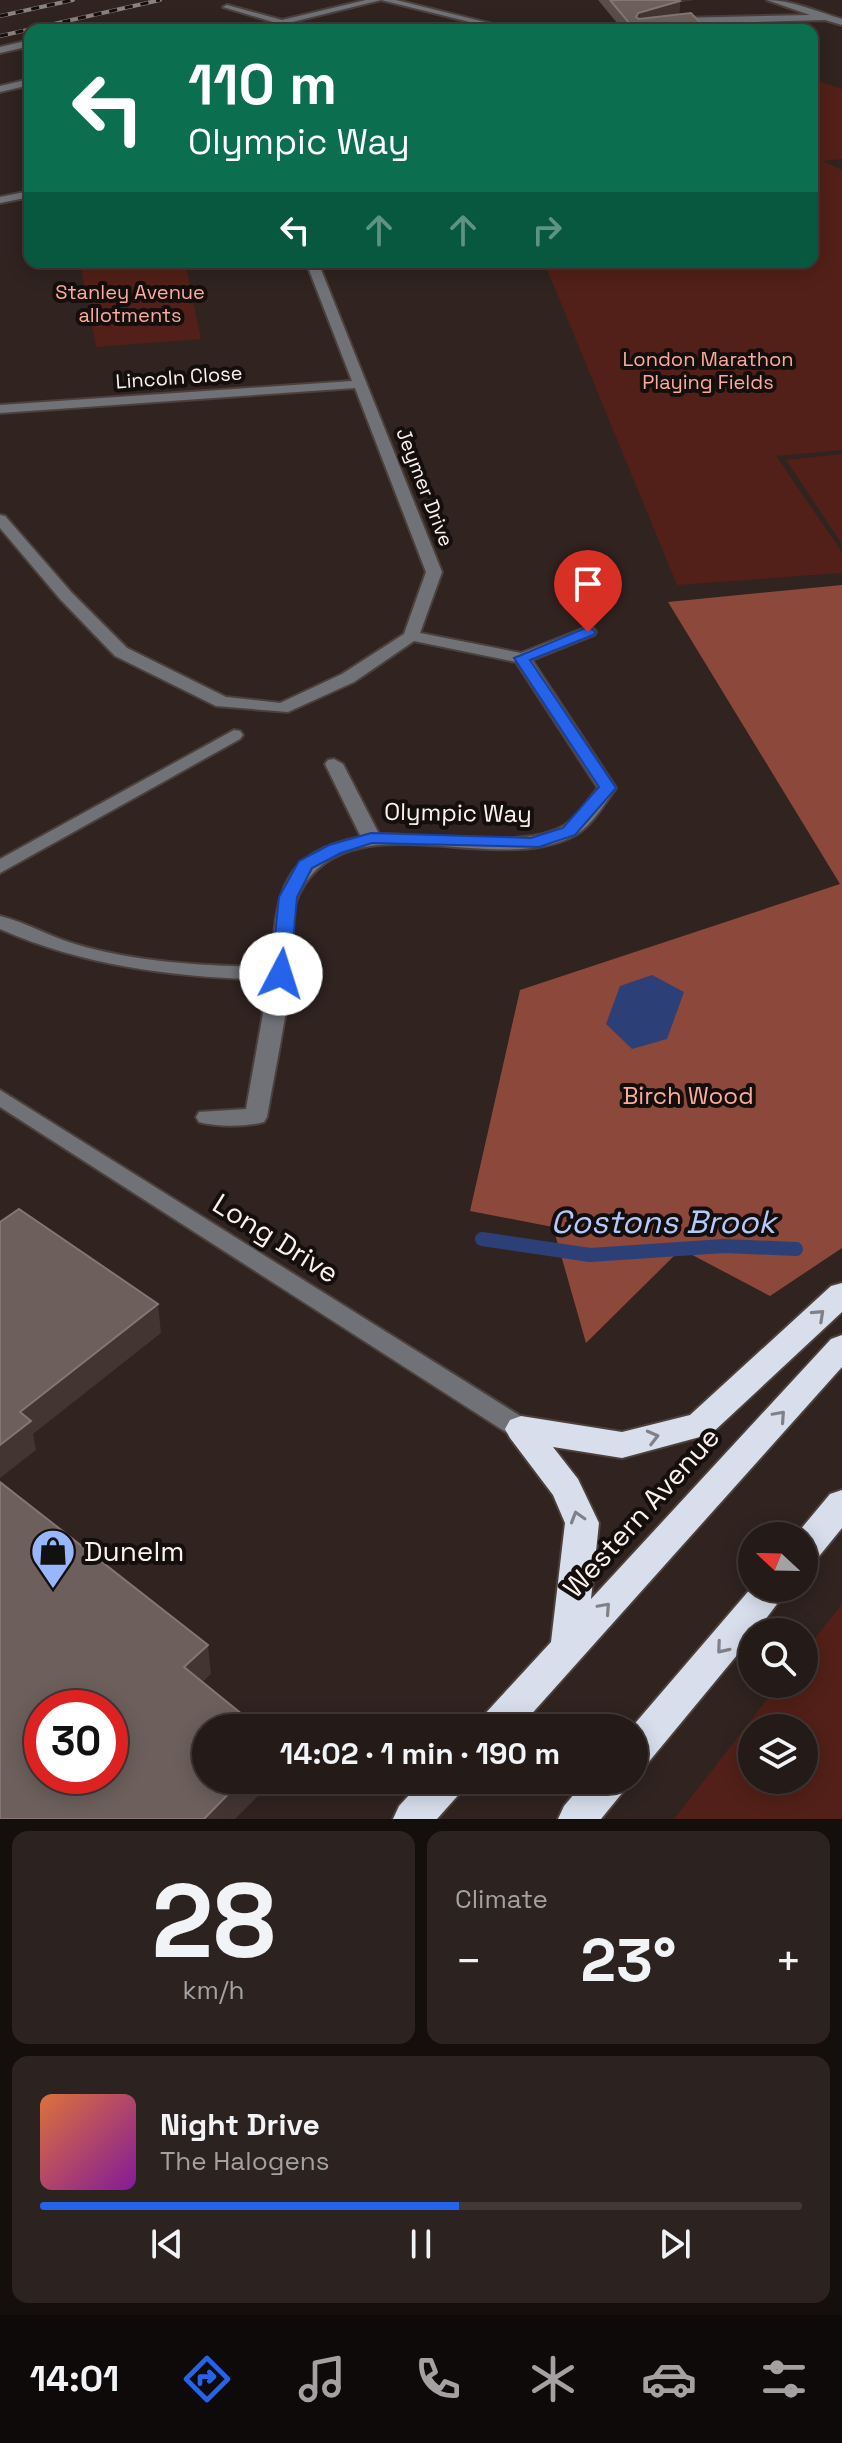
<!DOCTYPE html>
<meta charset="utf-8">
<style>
:root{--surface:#241a18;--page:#2c2321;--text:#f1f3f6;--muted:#a3a1a2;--line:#413837;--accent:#2563eb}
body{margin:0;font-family:"Space Grotesk",sans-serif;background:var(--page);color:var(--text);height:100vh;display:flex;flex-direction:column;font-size:30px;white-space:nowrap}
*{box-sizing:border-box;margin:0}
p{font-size:26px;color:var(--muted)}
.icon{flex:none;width:44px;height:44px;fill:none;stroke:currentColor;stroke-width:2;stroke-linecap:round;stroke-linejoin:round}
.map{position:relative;height:1819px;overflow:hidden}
.panel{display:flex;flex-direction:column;gap:12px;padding:12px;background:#140e0d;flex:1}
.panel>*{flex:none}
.guide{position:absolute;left:24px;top:24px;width:794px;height:244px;border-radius:16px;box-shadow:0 4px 20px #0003,0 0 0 2px var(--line);background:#0b6e4f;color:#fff;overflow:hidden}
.needle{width:52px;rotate:292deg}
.tools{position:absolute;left:738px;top:1522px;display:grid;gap:16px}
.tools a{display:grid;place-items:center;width:80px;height:80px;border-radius:50%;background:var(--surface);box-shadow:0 4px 20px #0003,0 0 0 2px var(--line);font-size:40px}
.speed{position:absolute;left:24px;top:1690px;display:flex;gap:16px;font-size:40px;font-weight:700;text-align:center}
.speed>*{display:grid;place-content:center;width:104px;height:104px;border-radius:50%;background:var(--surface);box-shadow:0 4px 20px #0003,0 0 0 2px var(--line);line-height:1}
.speed .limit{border:12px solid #d22;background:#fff;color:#111}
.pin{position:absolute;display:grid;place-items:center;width:68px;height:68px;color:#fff;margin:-82px -34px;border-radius:50% 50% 50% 0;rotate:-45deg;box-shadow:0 0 8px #0007}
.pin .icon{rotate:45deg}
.me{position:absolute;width:88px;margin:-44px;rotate:5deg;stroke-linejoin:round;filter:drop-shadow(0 0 6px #0008)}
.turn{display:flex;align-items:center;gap:28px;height:168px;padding:0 32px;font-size:36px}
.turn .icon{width:104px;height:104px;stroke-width:2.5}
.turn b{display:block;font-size:56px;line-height:68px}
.lanes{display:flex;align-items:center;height:76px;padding:0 32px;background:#0003;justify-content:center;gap:40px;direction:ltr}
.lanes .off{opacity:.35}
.big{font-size:60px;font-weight:700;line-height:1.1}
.panel .card{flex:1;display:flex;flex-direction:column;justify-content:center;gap:12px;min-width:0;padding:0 28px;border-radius:16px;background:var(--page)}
.panel .dial{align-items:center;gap:0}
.dial b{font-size:104px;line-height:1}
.song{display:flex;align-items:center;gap:24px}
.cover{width:96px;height:96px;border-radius:12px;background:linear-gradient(135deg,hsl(20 70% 55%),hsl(290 70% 35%))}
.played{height:8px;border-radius:4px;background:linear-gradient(90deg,var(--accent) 55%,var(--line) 55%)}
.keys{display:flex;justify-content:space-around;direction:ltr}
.heat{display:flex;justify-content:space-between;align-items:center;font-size:44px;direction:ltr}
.panel .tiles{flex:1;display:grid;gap:12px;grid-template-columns:1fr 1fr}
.card:last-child{grid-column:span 2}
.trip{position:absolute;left:192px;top:1714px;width:456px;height:80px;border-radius:40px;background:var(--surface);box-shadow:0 4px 20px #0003,0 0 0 2px var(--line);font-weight:700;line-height:80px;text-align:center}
.menu{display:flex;height:128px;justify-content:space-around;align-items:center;background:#0e0a0a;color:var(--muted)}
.menu .icon{width:56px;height:56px}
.menu .on{color:var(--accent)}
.menu b{font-size:36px;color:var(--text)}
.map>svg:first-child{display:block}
.green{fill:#522018;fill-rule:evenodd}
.forest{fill:#8d483c}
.water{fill:#2c4077}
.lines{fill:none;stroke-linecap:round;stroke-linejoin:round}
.stream{stroke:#2c4077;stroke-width:14}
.minor-casing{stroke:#4c403d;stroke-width:4}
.highway-casing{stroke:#4c403d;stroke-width:4}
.minor{fill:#707278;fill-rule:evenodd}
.highway{fill:#d8deec;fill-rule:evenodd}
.rail-casing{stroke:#8c817f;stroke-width:4}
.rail{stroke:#140e0d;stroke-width:3;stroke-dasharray:8;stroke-linecap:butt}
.wall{fill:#5b4d4a}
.shaded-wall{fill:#433532}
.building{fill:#6c5f5c;stroke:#837673;stroke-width:2;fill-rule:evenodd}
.oneway{stroke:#808088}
.route{fill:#2563eb;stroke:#184099;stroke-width:2}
.labels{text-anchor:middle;stroke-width:8;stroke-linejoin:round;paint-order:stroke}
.far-park-label{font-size:20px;fill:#fdaa9b;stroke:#140e0d}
.far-street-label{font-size:20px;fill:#fbf2f0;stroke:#140e0d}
.street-label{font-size:24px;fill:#fbf2f0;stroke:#140e0d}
.park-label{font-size:24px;fill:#fdaa9b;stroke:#140e0d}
.near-street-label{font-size:28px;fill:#fbf2f0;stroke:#140e0d}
.near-poi-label{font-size:28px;fill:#fbf2f0;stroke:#140e0d;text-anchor:start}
.near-water-label{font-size:32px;font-style:italic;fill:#b4cafd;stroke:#140e0d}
</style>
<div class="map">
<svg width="842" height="1819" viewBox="0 0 842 1819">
<rect width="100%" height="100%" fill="#302320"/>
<!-- green -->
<g class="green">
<polygon points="812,79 842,89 842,159 823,161 842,170 842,450 776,456 842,552 842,573 677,585 544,262 812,262"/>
<polygon points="80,262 185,262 201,339 96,347"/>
<polygon points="842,454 842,544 786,460"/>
<path d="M842,1604v215h-168l105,-135h25v-32zM752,1728h52v52h-52z"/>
</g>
<!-- forest -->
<polygon class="forest" points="842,585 842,1248 770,1296 681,1249 586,1343 553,1227 470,1211 520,990 840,884 668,602"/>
<!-- water -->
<polygon class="water" points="652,975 684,992 667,1039 632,1049 606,1024 620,986"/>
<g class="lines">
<!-- stream -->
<polyline class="stream" points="482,1239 590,1255 724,1246 796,1249"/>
<!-- minor casing -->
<g class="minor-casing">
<g id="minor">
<polygon points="366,0 396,0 517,30 502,30 381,0 260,30 245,30 273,22 223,7 227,5 282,20"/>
<path d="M767,0c25,0 51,12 75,19v6l-17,-5 -148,4 -39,6 39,-12 133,-3z"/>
<polygon points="30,40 30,46 0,53 0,47"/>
<polygon points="30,79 30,85 0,92 0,86"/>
<polygon points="30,191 30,197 0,203 0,197"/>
<path d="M306,262h12l124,310 -22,61 101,20 61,-24h12l2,3 -2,3 -62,25 84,128c-11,15 -23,36 -39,46 -80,47 -229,-38 -278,60 -11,23 -5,54 -8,79 -5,48 -16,96 -24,144l-3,5c-18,5 -47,5 -65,0l-3,-5 3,-5 47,-3 23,-129c-93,-3 -183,-13 -269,-51v-13c26,6 50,21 75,28 63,19 131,22 196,23 6,-72 7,-114 90,-130l-36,-73 3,-4 6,-1 9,5 36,70c46,0 148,16 186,-9 13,-9 23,-25 33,-37l-82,-126 -102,-21 -60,41 -66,30 -72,-6 -101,-50 -55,-57 -60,-71v-13l5,1 67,77 55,55 99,49 54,6 62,-29 62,-40 22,-62 -71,-184 -355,25v-8l352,-24z"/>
<polygon points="234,730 240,731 243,735 240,739 0,873 0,859"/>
<polygon points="0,1090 530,1422 534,1429 530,1436 521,1439 512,1436 0,1107"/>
</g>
</g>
<!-- highway casing -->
<g class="highway-casing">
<g id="highway">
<polygon points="842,1283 842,1312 711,1434 622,1458 553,1447 578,1479 599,1523 591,1599 831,1339 842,1335 842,1367 519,1728 478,1728 483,1716 551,1642 565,1523 553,1495 510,1438 505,1429 510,1420 521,1416 622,1432 690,1415 831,1286"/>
<polygon points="842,1490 842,1528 816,1560 804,1564 804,1536 795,1536 830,1494"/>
<polygon points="752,1587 789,1588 756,1632 752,1632 752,1637 647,1764 634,1769 634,1728 631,1728"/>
<polygon points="423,1780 467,1780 461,1792 437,1819 393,1819 399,1806"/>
<polygon points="586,1780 629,1780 623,1792 601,1819 558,1819 564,1806"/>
</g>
</g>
<!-- minor -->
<use href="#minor" class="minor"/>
<!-- highway -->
<use href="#highway" class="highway"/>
<!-- rail casing -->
<g class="rail-casing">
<g id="rail">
<polyline points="0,16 73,0"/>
<polyline points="0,36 160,0"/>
</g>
</g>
<!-- rail -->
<use href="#rail" class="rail"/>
</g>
<!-- wall -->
<polygon class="wall" points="598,0 693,0 680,2 679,14 707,30 623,30"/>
<!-- shaded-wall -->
<g class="shaded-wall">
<polygon points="670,0 693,0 680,2 679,15 637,27 636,17 638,13"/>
<polygon points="158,1304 161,1333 33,1434 36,1450 0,1478 0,1445 20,1412"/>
<polygon points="208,1645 211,1674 187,1697 184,1667"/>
<polygon points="242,1780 274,1780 235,1819 204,1819"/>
</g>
<!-- building -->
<g class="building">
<polygon points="610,0 679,0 680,1 638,13 636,17 639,19 691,13 707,30 635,30"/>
<polygon points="19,1209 158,1304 20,1412 31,1421 0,1445 0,1222"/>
<path d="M0,1482l208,163 -24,22 75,61h-53v52h36l-38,39h-204zM42,1708h68v68h-68z"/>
</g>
<!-- one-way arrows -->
<defs><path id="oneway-chevron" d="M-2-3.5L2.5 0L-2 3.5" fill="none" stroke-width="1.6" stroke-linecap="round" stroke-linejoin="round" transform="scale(2)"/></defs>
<g class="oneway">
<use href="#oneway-chevron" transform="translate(819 1315) rotate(-43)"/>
<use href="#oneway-chevron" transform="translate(780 1416) rotate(-48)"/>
<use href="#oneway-chevron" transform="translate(653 1437) rotate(-14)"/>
<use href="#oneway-chevron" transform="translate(577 1517) rotate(-107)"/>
<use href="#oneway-chevron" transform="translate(605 1608) rotate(-48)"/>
<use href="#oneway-chevron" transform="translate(722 1648) rotate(130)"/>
</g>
<!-- route -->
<polygon class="route" points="588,627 596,632 593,635 530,660 616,788 575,835 539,847 372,843 341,853 312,868 297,897 290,974 287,978 274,978 271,974 279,897 299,861 329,845 371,833 531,838 563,828 599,787 514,658"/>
<!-- icons -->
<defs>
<g id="shop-pin" transform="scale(2.3)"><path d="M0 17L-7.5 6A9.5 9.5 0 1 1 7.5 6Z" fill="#97b6fd" stroke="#140e0d"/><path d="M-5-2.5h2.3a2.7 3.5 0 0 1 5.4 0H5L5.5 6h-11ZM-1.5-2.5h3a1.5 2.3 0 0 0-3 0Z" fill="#111"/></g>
</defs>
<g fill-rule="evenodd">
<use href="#shop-pin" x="53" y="1551"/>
</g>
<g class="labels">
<!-- far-park labels -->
<g class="far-park-label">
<text x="130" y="299">Stanley Avenue<tspan x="130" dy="23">allotments</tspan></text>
<text x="708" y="366">London Marathon<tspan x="708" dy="23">Playing Fields</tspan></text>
</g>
<!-- far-street labels -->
<g class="far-street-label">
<text transform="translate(179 377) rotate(-4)" y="7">Lincoln Close</text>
<text transform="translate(425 487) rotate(69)" y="7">Jeymer Drive</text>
</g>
<!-- street labels -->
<g class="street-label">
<text transform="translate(458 813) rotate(1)" y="8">Olympic Way</text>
</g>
<!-- park labels -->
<g class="park-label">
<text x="688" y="1104">Birch Wood</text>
</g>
<!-- near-street labels -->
<g class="near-street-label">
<text transform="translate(276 1238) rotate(32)" y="10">Long Drive</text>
<text transform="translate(641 1512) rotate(-48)" y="10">Western Avenue</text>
</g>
<!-- near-poi labels -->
<g class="near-poi-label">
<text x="84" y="1561">Dunelm</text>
</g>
<!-- near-water labels -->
<g class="near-water-label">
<text x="663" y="1233">Costons Brook</text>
</g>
</g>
</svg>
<div class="tools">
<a><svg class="needle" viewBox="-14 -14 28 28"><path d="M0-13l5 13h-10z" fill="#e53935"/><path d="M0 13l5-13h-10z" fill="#a3a1a2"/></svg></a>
<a><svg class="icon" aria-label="search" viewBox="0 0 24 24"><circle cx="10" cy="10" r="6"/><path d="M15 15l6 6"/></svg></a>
<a><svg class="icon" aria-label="layers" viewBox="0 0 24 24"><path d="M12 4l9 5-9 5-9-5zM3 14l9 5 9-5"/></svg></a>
</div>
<div class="speed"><div class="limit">30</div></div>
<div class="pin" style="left:588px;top:632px;background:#d93025"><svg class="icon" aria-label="arrive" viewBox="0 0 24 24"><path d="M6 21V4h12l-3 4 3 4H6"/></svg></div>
<svg class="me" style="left:281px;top:974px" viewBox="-20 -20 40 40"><circle r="19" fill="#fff"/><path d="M0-13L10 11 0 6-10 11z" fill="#2563eb"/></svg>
<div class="trip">14:02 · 1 min · 190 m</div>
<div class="guide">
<div class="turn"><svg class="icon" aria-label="left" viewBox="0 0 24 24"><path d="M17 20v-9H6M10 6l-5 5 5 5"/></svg><div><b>110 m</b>Olympic Way</div></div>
<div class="lanes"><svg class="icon" aria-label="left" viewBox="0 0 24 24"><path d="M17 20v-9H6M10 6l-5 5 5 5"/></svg><svg class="icon off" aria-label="ahead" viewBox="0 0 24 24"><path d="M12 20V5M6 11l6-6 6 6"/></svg><svg class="icon off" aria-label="ahead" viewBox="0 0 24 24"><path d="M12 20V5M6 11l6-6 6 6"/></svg><svg class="icon off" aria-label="right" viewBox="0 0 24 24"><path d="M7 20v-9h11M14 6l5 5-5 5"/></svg></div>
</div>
</div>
<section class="panel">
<div class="tiles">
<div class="card dial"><b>28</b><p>km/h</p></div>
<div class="card"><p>Climate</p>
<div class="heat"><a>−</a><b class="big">23°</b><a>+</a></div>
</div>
<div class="card">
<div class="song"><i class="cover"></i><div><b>Night Drive</b><p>The Halogens</p></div></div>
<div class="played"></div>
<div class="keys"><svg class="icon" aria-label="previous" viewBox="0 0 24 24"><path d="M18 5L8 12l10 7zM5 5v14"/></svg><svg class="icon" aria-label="pause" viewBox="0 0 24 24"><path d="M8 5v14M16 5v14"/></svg><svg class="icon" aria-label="next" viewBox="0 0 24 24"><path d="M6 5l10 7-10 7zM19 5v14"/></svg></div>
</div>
</div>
</section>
<nav class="menu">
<b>14:01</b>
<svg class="icon on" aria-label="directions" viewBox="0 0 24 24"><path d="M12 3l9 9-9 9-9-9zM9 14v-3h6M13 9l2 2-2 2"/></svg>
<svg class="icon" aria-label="music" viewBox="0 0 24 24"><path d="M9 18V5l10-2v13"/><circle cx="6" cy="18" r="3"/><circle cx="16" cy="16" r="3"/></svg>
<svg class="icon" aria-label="phone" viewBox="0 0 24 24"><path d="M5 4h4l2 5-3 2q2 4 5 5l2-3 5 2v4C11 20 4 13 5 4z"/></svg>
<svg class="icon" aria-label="climate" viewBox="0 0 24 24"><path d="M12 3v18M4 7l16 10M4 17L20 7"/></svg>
<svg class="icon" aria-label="car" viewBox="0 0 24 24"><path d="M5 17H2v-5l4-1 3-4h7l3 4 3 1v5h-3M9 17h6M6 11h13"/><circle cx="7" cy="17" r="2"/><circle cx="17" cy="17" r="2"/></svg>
<svg class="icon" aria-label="filters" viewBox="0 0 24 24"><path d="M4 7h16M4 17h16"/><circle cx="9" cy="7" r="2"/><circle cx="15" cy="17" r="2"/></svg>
</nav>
